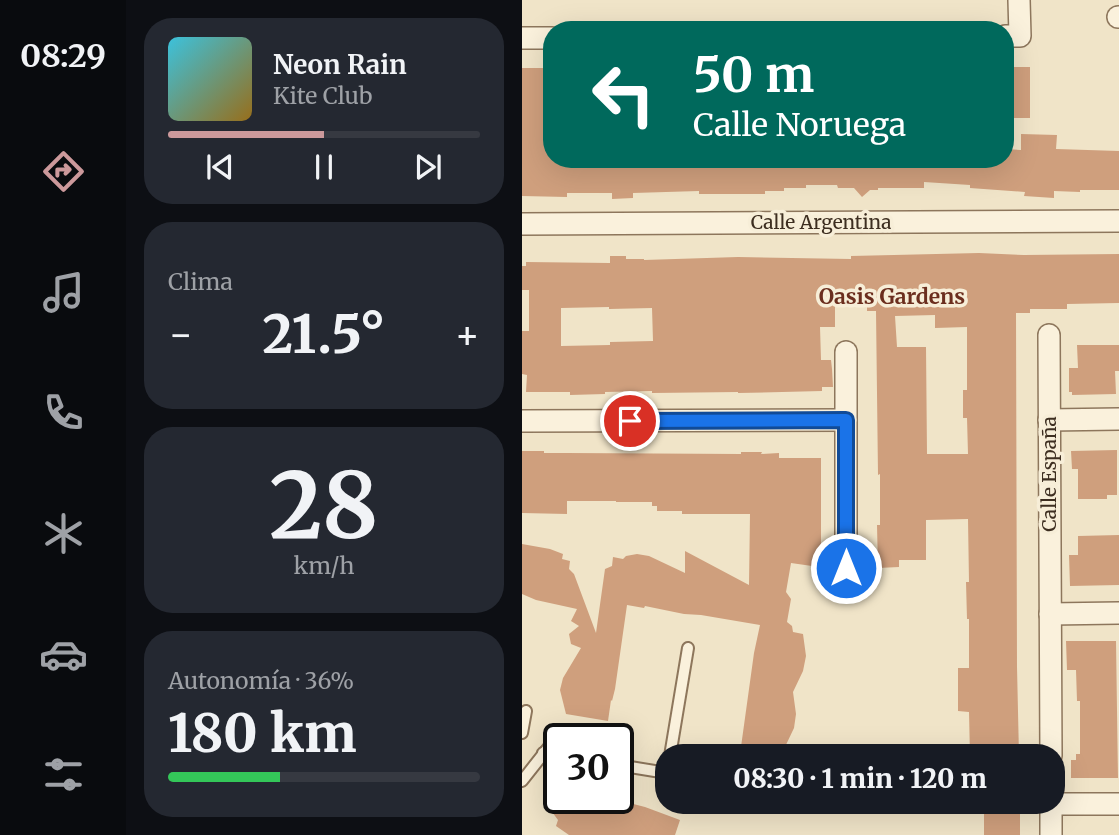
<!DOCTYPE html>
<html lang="es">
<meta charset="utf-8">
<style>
:root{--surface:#171b24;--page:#242831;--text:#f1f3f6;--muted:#9ea1a6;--line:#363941;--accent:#cc999b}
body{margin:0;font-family:Merriweather,serif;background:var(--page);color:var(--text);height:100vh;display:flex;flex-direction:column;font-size:26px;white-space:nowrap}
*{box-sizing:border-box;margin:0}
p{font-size:23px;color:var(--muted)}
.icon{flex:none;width:38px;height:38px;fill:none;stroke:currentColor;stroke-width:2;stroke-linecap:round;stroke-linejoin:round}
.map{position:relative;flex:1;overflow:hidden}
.drawer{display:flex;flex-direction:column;gap:18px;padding:18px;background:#0d0f14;width:396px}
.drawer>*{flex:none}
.hud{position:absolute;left:21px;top:21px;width:471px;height:147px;border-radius:28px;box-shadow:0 7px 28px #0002;background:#00695c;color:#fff;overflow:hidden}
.speed{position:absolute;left:21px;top:723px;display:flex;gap:14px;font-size:35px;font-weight:700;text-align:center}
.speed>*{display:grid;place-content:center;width:91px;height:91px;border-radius:50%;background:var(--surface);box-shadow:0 7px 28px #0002;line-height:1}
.speed .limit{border:4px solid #111;border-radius:10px;background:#fff;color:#111}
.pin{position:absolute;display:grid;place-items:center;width:60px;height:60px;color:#fff;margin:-30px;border:4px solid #fff;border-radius:50%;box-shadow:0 2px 7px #0007}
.me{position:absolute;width:77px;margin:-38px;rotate:0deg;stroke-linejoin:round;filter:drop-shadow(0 0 5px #0008)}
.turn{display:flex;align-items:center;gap:24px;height:147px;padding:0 35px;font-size:32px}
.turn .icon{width:91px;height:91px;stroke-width:2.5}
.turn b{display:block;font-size:49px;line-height:60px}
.big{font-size:52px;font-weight:800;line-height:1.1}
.drawer .widget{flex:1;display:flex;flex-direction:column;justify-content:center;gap:10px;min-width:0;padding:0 24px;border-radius:28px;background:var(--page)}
.drawer .dial{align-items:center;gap:0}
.dial b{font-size:91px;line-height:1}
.song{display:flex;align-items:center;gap:21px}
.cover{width:84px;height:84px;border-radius:10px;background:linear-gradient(135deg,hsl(190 70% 55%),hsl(40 70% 35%))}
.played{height:7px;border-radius:4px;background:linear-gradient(90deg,var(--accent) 50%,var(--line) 50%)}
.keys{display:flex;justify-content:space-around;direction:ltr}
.heat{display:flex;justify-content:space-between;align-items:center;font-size:38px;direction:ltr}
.charge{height:10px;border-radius:5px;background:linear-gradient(90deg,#34c759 36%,var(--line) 0)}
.trip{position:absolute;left:133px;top:744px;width:410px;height:70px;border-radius:28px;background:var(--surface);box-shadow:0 7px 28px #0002;font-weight:800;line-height:70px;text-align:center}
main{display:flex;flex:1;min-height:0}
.tabs{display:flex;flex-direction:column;width:126px;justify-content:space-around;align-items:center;background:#090b0e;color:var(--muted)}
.tabs .icon{width:49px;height:49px}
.tabs .active{color:var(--accent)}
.tabs b{font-size:32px;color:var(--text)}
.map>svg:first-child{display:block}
.building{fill:#cf9f7d;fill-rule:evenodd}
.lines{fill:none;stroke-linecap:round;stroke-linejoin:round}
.service-casing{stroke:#8d765c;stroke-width:14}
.minor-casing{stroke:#8d765c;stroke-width:24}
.service{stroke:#faf1dc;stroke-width:10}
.minor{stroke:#faf1dc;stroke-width:21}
.route-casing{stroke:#114b97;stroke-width:18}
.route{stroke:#1a73e8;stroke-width:12}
.labels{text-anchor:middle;stroke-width:7;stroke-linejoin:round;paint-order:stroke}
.street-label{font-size:19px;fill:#3d2e20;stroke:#f7eed8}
.neighbourhood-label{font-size:21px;font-weight:bold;fill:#6b2e1e;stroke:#f7eed8}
</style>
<main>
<nav class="tabs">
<b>08:29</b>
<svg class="icon active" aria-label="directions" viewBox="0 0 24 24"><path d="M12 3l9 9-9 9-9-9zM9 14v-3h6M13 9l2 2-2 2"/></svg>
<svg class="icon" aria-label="music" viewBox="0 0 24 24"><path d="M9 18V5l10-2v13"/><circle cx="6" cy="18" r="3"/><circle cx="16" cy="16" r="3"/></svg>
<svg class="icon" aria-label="phone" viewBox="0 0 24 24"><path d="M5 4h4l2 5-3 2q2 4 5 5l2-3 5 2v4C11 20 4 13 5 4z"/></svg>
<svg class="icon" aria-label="climate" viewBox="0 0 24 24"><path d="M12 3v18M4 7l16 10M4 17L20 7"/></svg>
<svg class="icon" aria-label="car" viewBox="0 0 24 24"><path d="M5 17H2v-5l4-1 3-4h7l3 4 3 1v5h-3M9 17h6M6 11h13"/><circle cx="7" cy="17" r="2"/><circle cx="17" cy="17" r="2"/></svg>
<svg class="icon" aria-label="filters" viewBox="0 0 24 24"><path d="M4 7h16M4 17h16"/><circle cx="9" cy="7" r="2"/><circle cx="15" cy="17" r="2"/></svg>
</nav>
<section class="drawer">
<div class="widget">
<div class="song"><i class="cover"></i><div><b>Neon Rain</b><p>Kite Club</p></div></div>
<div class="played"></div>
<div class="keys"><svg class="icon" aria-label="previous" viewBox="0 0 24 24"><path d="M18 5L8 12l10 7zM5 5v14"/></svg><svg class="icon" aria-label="pause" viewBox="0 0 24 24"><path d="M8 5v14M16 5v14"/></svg><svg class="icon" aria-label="next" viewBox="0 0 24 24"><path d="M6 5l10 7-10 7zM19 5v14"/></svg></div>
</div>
<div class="widget"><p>Clima</p>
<div class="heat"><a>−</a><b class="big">21.5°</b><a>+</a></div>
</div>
<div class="widget dial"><b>28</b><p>km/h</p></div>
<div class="widget"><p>Autonomía · 36%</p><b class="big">180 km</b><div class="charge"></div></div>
</section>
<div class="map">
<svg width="598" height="835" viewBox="0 0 598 835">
<rect width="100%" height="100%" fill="#f0e4c8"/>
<!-- building -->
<g class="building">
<rect x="483" y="67" width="25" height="51"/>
<polygon points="0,68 30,68 30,159 483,159 483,149 499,150 499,134 535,135 534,149 598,151 598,190 558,190 558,192 532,191 532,198 502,196 503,192 448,188 448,185 402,182 402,188 356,188 356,190 348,190 340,197 332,188 316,188 315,185 284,185 284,188 262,188 262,191 243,191 243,194 177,194 177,191 111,193 111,198 90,199 90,193 45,193 45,197 0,196"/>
<path d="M457,253l45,2 96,-1v49l-53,1v5h-37v4h-14l1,354 2,89h-49l-1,-44 -11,-1v-43h11v-49h-2l-1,-37h3l-1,-63 -42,1v40h-27v7l-21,1 -1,-43h3v-51l-2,1 -2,-164h-9v-11l-32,1v26h-15l1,33h10l1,9 1,18h-11v4l-84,2v-1l-86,1v-2l-47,1v2l-35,1v-3h-44l1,-17 -5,-1v-43h7v-41h-7v-24h4v-4l84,1v-7h16v3h18v1l94,-3 113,2v-3zM87,307v2l43,-1 1,33 -43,1v3l-49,1v-38zM413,315v13l32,-1v63h-4v28h4l1,36h-41l-1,-107h-29l-2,-31z"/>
<polygon points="555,345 598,345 598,371 593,371 594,394 550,395 550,392 547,392 547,368 556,368"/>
<polygon points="595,450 595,495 585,495 585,499 556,499 556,469 550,469 549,451"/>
<polygon points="0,451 22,451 22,453 44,453 219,454 219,452 240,452 239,454 257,453 257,458 299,458 299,547 298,547 297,567 269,563 264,592 269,599 265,622 270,626 271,632 281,634 284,656 281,671 271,692 274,714 272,728 262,749 261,756 219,756 219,754 218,754 232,653 238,625 179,615 162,614 123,606 122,608 105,605 93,689 90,701 89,700 86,721 44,714 38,690 41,678 59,648 49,644 47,634 57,626 49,621 55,609 14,600 0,594 0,544 28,549 41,554 40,559 48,561 47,569 52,574 74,633 83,569 90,566 91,557 101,559 104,556 115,554 127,556 163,573 163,551 227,585 228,514 160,514 160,511 135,511 135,506 130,506 130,502 94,502 94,501 45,501 45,514 0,513"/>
<polygon points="598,535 598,585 548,586 547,555 556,555 556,536"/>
<polygon points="544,641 594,641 596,778 549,778 549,760 554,760 554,754 558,754 558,701 555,701 554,670 545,670"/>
<polygon points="42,798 88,798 123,807 158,820 153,835 47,835 34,826 36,820 22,801 40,804"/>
<polygon points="462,802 496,802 496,814 498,814 498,835 462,835"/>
</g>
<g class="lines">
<!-- service casing -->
<g class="service-casing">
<g id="service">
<polyline points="0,733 4,711"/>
<polyline points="96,744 102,745"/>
<polyline points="21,753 37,755"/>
<polyline points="148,756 166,648"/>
<polyline points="96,765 145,773"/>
<polyline points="0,781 37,734 63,738"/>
</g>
</g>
<!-- minor casing -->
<g class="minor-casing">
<g id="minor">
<polyline points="596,17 598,17"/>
<polyline points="483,36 498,36 497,0"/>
<polyline points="0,38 30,38"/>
<polyline points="0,224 598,221"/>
<polyline points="527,335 529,756"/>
<polyline points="324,352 324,567"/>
<polyline points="527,420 598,419"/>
<polyline points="0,421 324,420"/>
<polyline points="528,614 598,613"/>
<polyline points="529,802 529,835"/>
<polyline points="529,804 598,804"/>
</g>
</g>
<!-- service -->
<use href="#service" class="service"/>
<!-- minor -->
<use href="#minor" class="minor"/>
</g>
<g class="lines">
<!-- route casing -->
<g class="route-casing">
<polyline id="route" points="108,421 324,420 324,568"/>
</g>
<!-- route -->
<use href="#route" class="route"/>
</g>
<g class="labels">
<!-- street labels -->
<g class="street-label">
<text x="299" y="229">Calle Argentina</text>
<text transform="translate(527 474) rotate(-90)" y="7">Calle España</text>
</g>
<!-- neighbourhood labels -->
<g class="neighbourhood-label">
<text x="370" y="304">Oasis Gardens</text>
</g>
</g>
</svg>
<div class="speed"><div class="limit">30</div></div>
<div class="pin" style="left:108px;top:421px;background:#d93025"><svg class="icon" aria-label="arrive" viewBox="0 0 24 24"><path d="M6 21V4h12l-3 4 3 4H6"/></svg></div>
<svg class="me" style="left:324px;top:568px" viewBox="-20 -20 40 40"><circle r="17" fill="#1a73e8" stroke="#fff" stroke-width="3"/><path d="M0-11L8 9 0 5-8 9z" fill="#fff"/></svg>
<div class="trip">08:30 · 1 min · 120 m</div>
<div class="hud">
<div class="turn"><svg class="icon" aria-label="left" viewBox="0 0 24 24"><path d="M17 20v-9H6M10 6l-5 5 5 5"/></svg><div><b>50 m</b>Calle Noruega</div></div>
</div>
</div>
</main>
